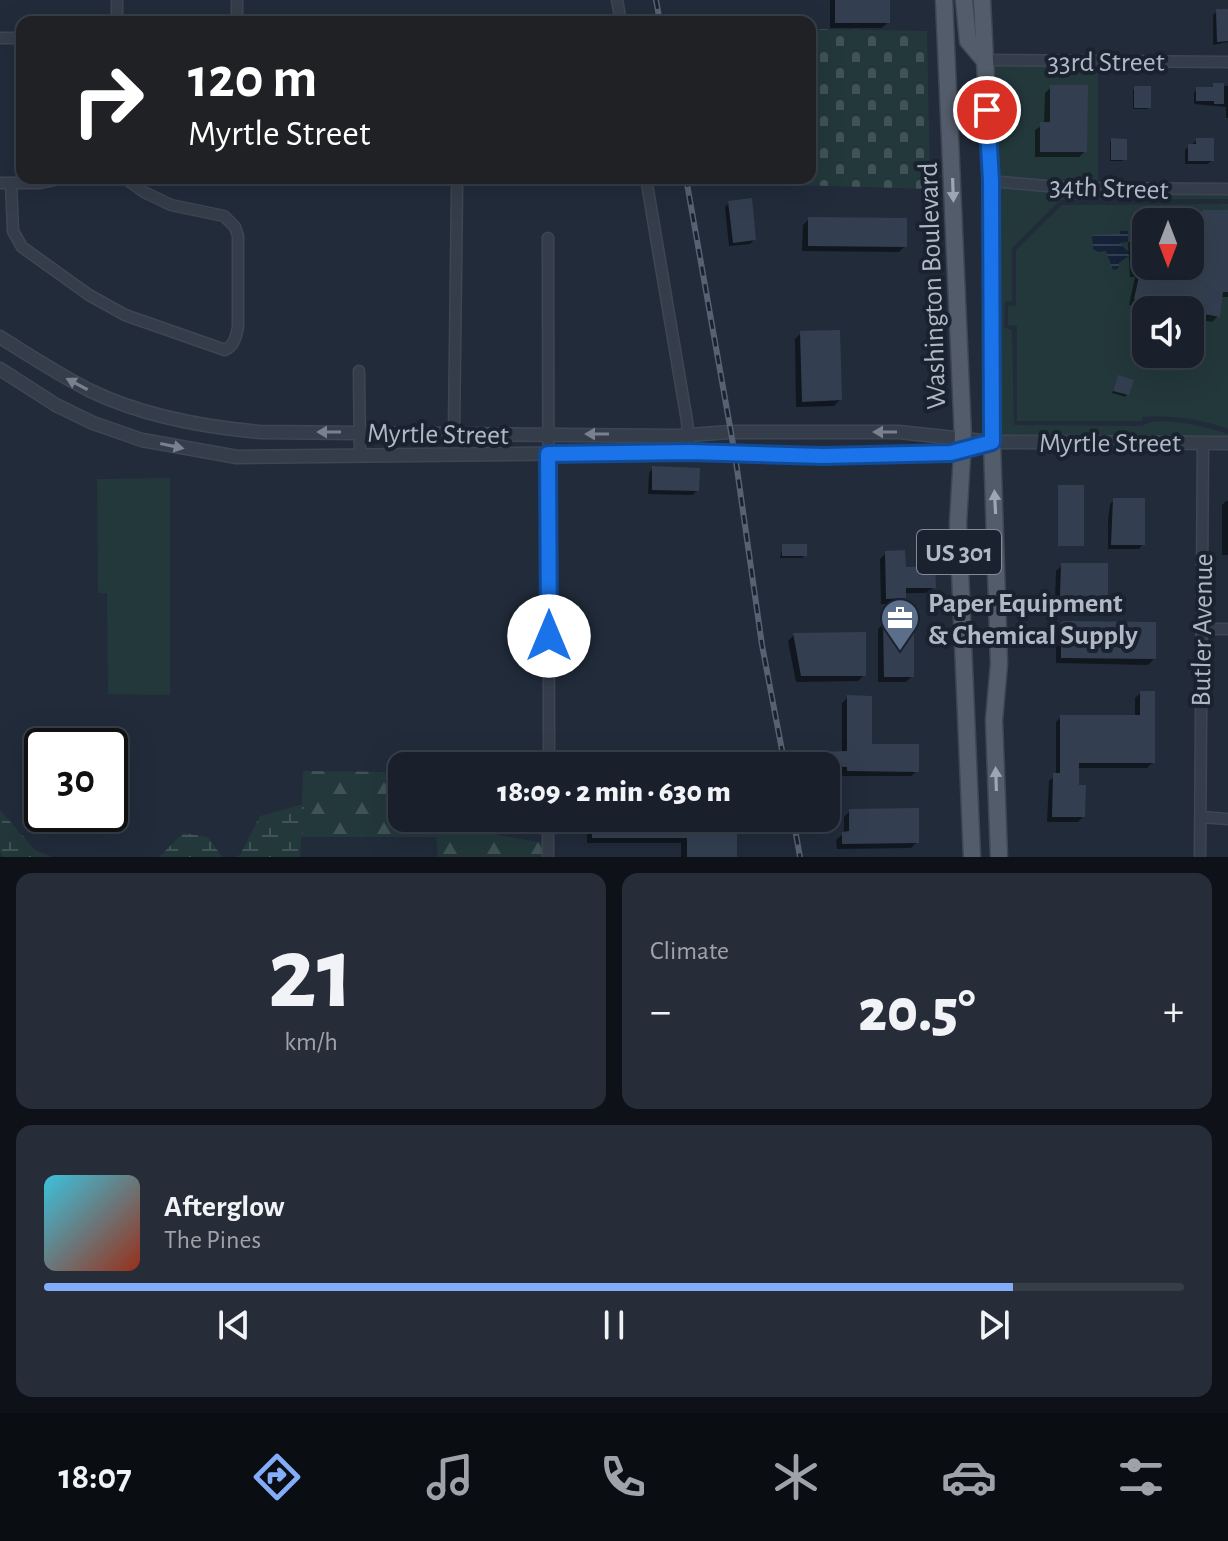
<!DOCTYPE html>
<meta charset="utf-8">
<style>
:root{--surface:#19202c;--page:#262d38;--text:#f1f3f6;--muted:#9fa3a9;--line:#373e48;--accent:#83adf8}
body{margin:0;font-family:"Alegreya Sans",sans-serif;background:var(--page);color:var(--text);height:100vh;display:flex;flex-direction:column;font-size:30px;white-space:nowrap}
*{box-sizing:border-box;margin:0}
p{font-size:26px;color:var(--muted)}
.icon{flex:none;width:44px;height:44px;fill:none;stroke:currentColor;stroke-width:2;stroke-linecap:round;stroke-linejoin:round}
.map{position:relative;height:857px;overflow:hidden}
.side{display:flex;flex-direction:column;gap:16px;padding:16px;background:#0e1218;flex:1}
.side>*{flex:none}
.top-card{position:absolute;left:16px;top:16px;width:800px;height:168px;border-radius:16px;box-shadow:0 8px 32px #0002,0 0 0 2px var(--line);background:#202124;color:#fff;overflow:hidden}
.needle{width:52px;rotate:180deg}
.tools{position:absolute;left:1132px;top:208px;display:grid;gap:16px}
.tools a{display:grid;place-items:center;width:72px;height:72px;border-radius:16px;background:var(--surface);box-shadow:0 8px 32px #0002,0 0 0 2px var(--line);font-size:40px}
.speed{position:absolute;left:24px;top:728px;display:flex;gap:16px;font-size:40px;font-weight:700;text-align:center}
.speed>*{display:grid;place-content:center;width:104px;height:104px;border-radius:50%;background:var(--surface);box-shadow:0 8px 32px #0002,0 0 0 2px var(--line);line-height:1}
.speed .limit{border:4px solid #111;border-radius:12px;background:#fff;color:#111}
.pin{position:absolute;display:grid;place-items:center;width:68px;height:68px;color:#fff;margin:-34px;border:4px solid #fff;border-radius:50%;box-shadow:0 2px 8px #0007}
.me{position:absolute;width:88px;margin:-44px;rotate:0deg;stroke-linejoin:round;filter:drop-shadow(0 0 6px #0008)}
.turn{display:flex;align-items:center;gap:28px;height:168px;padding:0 40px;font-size:36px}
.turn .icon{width:104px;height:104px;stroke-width:2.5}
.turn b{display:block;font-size:56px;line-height:68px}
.big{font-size:60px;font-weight:800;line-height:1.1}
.side .card{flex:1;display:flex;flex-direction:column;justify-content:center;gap:12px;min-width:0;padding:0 28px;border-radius:16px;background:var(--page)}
.side .dial{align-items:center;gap:0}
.dial b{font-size:104px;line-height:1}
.song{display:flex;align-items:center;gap:24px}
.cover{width:96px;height:96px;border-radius:12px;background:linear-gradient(135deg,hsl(190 70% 55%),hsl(10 70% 35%))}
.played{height:8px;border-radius:4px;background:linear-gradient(90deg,var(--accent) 85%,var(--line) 85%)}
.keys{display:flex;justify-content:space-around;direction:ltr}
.heat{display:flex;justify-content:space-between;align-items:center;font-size:44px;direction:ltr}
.side .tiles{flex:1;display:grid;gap:16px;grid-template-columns:1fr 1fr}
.card:last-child{grid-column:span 2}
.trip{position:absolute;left:388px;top:752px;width:452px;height:80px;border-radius:16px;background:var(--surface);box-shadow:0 8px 32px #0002,0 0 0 2px var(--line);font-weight:800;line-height:80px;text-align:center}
.tab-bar{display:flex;height:128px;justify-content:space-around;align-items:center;background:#0a0d12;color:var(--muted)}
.tab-bar .icon{width:56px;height:56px}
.tab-bar .current{color:var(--accent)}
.tab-bar b{font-size:36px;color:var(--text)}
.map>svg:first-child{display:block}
.green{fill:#23383b;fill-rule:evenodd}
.forest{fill:url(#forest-firs)}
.wetland{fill:url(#wetland-marsh)}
.cemetery{fill:url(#cemetery-stones)}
.water{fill:url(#water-rules)}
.shadow{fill:#0007;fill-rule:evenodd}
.building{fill:#333f50}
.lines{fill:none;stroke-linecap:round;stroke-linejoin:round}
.minor-casing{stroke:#3e4653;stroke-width:13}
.tertiary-casing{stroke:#3e4653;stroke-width:15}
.primary-casing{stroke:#3e4653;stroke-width:19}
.minor{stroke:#353d4a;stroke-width:10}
.tertiary{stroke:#353d4a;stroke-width:12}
.primary{stroke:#535c6a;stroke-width:16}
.rail-casing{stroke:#576171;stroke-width:6}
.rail{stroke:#1a222f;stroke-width:3;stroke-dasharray:9;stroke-linecap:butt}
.oneway{fill:#9da6b4}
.oneway2{fill:#79818e}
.route-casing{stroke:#114b97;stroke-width:20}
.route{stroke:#1a73e8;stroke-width:14}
.labels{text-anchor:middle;stroke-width:8;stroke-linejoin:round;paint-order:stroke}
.shield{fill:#1a222f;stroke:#838b99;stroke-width:2}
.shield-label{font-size:26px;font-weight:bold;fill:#b0b8c6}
.street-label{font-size:28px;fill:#b0b8c6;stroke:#1a222f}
.poi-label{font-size:28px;font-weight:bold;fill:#b0b8c6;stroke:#1a222f;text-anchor:start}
</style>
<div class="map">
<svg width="1228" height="857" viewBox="0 0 1228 857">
<defs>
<pattern id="forest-firs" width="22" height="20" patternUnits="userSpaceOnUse" patternTransform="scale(2)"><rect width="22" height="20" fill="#23383b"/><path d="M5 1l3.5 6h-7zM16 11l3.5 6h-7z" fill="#405356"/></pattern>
<pattern id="wetland-marsh" width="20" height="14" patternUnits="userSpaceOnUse" patternTransform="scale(2)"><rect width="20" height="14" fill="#23383b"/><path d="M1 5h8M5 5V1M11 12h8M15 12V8" fill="none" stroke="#405356"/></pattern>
<pattern id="cemetery-stones" width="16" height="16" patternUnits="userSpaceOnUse" patternTransform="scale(2)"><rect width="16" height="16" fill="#23383b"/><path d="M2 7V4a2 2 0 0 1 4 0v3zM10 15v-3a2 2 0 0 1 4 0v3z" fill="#405356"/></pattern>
<pattern id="water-rules" width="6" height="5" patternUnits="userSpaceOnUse" patternTransform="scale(2)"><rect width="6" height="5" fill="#152237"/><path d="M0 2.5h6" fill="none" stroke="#344052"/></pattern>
</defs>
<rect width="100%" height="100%" fill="#212b3a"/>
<!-- green -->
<g class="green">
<polygon points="990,66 1098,67 1098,183 1051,181 996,175"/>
<path d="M996,187l73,7 159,1v4l-168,1 -48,48v53l-7,1 -1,25 8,3 2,95 129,1c14,-12 68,2 85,8v4l-231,-2z"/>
<path d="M1228,204v225c-27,-10 -57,-14 -86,-12l1,4h-126v-95l-9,-1v-19h8v-56l46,-45zM1146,222h44v44h-44zM1146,310h44v44h-44z"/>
<polygon points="170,478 170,695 108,694 107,593 98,593 97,479"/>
</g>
<!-- forest -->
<polygon class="forest" points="303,771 393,772 402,775 402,818 485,818 498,835 543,843 542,857 438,857 436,837 301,837"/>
<!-- wetland -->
<g class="wetland">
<polygon points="304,804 300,857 234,857 240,855 260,816"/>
<polygon points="0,810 35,850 52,857 3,857 0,852"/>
<polygon points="183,833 208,837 222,857 159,857"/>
</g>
<!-- cemetery -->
<polygon class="cemetery" points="810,29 927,31 930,189 724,183 723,178 810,178"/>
<!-- water -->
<polygon class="water" points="1120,231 1128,231 1128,242 1119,243 1131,254 1119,263 1118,269 1113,270 1106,251 1098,252 1093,249 1092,235 1120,234"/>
<!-- shadow -->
<g class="shadow">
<polygon points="830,0 888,0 888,22 882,28 830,28"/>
<polygon points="1217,11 1228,11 1228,42 1213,45 1213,15"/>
<polygon points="1214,85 1228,86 1228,118 1226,118 1226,107 1194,104 1194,93 1197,89 1210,89"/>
<polygon points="1051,87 1085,151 1079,157 1035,157 1035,130 1044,124 1045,93"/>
<polygon points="1135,88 1149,107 1147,109 1133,109 1133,90"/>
<polygon points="1112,140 1125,159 1122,161 1110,161 1110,142"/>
<polygon points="1197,140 1212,160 1208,164 1185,164 1185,150"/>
<polygon points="729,203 754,240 750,244 729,246 725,207"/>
<path d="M1203,212h25v85h-8l-2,19 -6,6 -22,-4v-8h-44l-1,9 -7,-12 -9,-2 6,-28h-5l-2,-34 7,-6 1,-15 6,-6h20v4h35zM1146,222h44v44h-44z"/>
<polygon points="809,219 905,246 899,252 802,251 803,225"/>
<polygon points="801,333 840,400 834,406 796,407 795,339"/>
<polygon points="1118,377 1127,394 1125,397 1112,393"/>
<polygon points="653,468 697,490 693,495 648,494 649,473"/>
<polygon points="1114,500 1143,544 1139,549 1108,549 1108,520 1110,504"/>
<polygon points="1226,501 1228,501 1228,555 1222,555 1222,505"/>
<polygon points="783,546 805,555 802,558 780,558"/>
<polygon points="886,553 904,569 934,587 928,593 904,593 904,598 898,604 881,604 880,559"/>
<polygon points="1062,565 1106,596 1100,602 1055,601 1056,571"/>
<polygon points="884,623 912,676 906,682 878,682 878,629"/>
<polygon points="1064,623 1154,659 1148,665 1056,663 1056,631"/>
<polygon points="794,635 864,675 858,681 796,682 788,641"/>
<polygon points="1141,693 1153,762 1147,768 1077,768 1077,787 1083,817 1078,822 1047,822 1049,781 1056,775 1056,722 1061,717 1135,717 1135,698"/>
<polygon points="848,697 870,746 917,771 911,776 842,776 842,772 826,772 826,766 815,766 814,759 820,754 842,753 842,703"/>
<polygon points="850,811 917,842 911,848 837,849 836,840 844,833 844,817"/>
<polygon points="591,818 735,818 735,857 681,857 681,843 587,843 587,822"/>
</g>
<!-- building -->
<g class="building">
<rect x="835" y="0" width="55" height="23"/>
<polygon points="1216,9 1228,9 1228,41 1217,42"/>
<polygon points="1213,83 1224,83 1224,104 1214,104 1214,101 1196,101 1196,87 1213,87"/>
<polygon points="1050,85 1088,85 1087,152 1040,152 1040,122 1050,122"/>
<rect x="1134" y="86" width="17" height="22"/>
<polygon points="1111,138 1127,139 1127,160 1111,160"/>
<polygon points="1196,138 1214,138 1214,161 1188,161 1188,144 1196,144"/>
<polygon points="752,198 756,240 733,243 728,201"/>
<polygon points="1202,210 1228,210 1228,292 1223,292 1220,317 1173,308 1172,310 1149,310 1144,302 1134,299 1140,272 1135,271 1133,235 1146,235 1146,266 1190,266 1190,218 1202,218"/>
<polygon points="808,217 907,218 907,247 808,246"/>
<polygon points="840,330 842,400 802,402 800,331"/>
<polygon points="1118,375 1134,380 1129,395 1113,391"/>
<polygon points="652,466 700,468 699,491 652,490"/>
<rect x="1058" y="485" width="26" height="61"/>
<polygon points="1113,498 1145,498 1145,545 1111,545"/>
<rect x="782" y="544" width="25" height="12"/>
<polygon points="905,550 906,567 935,566 936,588 906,588 906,598 886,599 885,551"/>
<polygon points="1061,563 1108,563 1108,597 1060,596"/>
<polygon points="914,619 914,677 884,677 883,621"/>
<polygon points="1064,621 1156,622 1156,659 1061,658 1061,623"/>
<polygon points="866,632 866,676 801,676 793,633"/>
<polygon points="1140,691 1155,691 1155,763 1079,763 1079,785 1086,785 1085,817 1052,817 1053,773 1060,773 1060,715 1140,715"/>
<polygon points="847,695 872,696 872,744 919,744 919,772 847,771 847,767 820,766 819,752 847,751"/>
<polygon points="919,808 919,843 842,844 842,832 849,831 849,809"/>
<polygon points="592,818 737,818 737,857 687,857 687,838 592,838"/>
</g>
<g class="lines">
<!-- minor casing -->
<g class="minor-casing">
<g id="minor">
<polyline points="117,0 117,22"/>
<polyline points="237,0 237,22"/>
<polyline points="617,0 621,22"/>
<polyline points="0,38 22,38"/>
<polyline points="984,60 1228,62"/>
<polyline points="646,178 687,421 690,452"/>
<polyline points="991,181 1069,188 1228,189"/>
<polyline points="0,183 40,183 64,178"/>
<path d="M11,183l2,48 9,16 67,48 36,20 100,35c10,-5 11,-14 13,-23v-91l-3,-9 -11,-11 -53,-11 -27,-13 -19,-14"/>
<polyline points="548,238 549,766"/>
<polyline points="359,371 360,456"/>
<polyline points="454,433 457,188"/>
<polyline points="1201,629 1228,629"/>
<polyline points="1201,817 1228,819"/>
<polyline points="548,857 548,818"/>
<polyline points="1200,857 1203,443"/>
</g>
</g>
<!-- tertiary casing -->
<g class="tertiary-casing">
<g id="tertiary">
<path d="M0,337c30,19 59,38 91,54 52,25 113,36 169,41l416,4 54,-4h169l93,10 236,1"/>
<polyline points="0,369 56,405 93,423 142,440 237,457 690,452 823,456 951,453 970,448"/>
</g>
</g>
<!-- primary casing -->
<g class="primary-casing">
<g id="primary">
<polyline points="944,0 963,438 958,523 972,857"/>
<polyline points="964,0 968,41 984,60"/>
<polyline points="982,0 991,181 992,442 999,664 994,720 999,857"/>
</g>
</g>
<!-- minor -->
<use href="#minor" class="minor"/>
<!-- tertiary -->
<use href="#tertiary" class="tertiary"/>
<!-- primary -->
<use href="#primary" class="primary"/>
<!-- rail casing -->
<g class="rail-casing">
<g id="rail">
<polyline points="656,0 660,22"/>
<polyline points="686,178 735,455 762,645 785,766"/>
<polyline points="793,818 800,857"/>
</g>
</g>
<!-- rail -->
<use href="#rail" class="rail"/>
</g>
<!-- one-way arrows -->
<defs><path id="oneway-solid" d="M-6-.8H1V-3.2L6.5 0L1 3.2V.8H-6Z" transform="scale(2)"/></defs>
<g class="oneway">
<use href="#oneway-solid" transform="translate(953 190) rotate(88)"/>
<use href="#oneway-solid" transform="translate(995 502) rotate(-93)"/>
<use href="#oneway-solid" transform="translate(996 779) rotate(-92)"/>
</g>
<g class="oneway2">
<use href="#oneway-solid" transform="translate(77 384) rotate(-152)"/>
<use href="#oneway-solid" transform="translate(329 432) rotate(180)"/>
<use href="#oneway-solid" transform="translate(885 432) rotate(180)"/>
<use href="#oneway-solid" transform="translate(597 434) rotate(-180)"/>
<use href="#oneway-solid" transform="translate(172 446) rotate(12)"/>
</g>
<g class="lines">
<!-- route casing -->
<g class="route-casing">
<polyline id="route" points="549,636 548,454 690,452 823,456 951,453 992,442 991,181 987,110"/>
</g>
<!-- route -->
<use href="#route" class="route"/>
</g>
<!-- icons -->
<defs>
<g id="office-pin" transform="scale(2)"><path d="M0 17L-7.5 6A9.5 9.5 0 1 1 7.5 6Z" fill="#5c6f8a" stroke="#1a222f"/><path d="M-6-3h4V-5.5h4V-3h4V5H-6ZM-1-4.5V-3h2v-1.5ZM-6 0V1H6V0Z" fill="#fff"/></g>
</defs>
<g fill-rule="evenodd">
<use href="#office-pin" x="900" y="618"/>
</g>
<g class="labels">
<!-- shield labels -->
<rect class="shield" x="917" y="530" width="84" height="44" rx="6"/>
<g class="shield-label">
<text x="959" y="561">US 301</text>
</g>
<!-- street labels -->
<g class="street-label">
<text x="1106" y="71">33rd Street</text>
<text transform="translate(1109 187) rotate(2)" y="10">34th Street</text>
<text transform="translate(931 286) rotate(-92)" y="10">Washington Boulevard</text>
<text transform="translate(438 433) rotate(1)" y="10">Myrtle Street</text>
<text x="1110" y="452">Myrtle Street</text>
<text transform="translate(1201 630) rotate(-89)" y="10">Butler Avenue</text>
</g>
<!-- poi labels -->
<g class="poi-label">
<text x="928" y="612">Paper Equipment<tspan x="928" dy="32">&amp; Chemical Supply</tspan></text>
</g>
</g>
</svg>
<div class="tools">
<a><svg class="needle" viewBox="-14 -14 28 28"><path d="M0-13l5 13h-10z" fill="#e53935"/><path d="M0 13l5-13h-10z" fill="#9fa3a9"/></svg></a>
<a><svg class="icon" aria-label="sound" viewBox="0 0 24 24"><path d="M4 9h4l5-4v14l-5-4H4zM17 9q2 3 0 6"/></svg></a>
</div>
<div class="speed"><div class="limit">30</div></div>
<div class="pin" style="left:987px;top:110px;background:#d93025"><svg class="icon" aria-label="arrive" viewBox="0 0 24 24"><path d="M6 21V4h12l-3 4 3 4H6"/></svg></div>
<svg class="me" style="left:549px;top:636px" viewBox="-20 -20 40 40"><circle r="19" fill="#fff"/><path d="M0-13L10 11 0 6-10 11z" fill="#1a73e8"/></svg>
<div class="trip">18:09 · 2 min · 630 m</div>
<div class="top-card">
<div class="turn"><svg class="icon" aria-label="right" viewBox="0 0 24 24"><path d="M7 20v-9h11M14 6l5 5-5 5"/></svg><div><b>120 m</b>Myrtle Street</div></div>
</div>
</div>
<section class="side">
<div class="tiles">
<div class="card dial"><b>21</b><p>km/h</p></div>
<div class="card"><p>Climate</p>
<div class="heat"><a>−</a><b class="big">20.5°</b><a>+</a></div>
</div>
<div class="card">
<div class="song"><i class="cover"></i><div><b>Afterglow</b><p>The Pines</p></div></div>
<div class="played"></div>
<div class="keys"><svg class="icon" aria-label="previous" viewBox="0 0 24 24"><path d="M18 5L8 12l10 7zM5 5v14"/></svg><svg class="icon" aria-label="pause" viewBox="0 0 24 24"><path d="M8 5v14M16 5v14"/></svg><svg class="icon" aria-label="next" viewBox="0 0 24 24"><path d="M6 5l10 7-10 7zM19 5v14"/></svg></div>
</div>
</div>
</section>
<nav class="tab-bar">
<b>18:07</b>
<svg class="icon current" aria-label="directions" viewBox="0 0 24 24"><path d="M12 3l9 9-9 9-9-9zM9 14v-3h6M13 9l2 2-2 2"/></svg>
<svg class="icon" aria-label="music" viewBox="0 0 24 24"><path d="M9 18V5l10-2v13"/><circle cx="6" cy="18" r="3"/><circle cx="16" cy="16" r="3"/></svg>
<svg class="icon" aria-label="phone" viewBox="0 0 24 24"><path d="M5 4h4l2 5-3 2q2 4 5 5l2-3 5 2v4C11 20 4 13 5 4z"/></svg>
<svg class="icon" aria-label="climate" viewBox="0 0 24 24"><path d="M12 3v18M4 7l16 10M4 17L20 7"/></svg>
<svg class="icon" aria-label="car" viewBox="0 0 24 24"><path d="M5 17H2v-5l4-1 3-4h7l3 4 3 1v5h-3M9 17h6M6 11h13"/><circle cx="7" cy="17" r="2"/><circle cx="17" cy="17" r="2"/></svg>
<svg class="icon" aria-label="filters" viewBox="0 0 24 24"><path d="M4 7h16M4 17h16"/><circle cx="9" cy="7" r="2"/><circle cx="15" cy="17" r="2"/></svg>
</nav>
